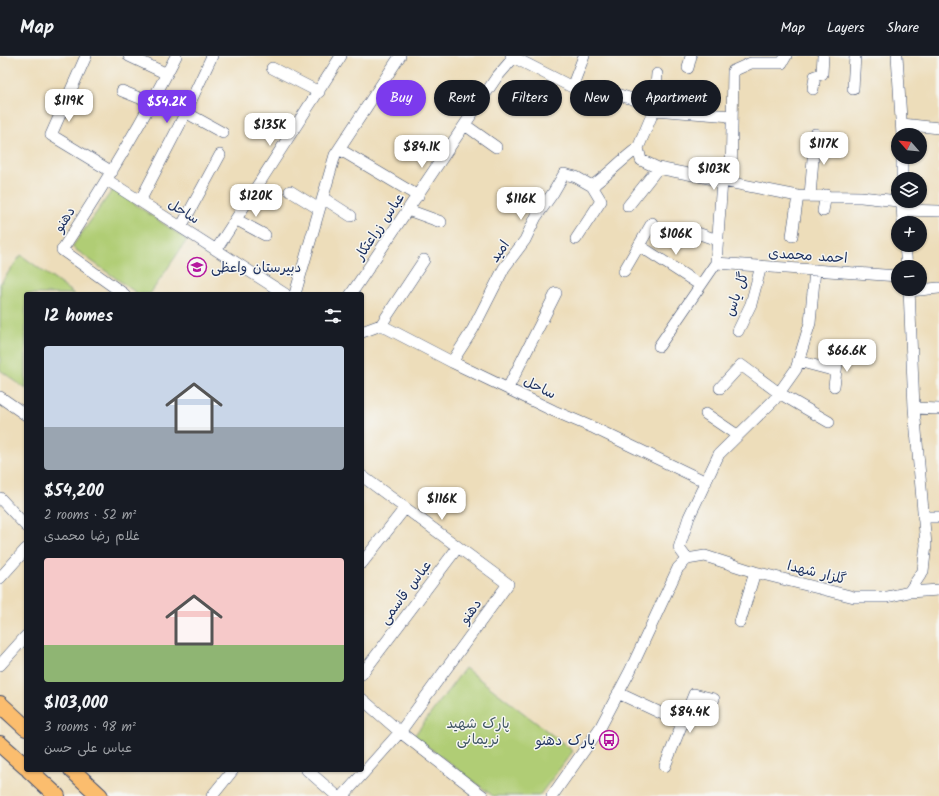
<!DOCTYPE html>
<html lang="en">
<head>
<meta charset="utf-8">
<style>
	:root { --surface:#171b24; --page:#242831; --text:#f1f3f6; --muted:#9ea1a6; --line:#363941; --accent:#7c3aed }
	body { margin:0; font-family:Kalam,"Playpen Sans Arabic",sans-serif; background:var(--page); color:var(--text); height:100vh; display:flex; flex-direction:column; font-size:15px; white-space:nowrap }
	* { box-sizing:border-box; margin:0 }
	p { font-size:13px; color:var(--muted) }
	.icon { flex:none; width:22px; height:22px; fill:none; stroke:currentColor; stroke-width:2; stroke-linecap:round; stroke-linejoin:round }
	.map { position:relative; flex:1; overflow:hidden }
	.panel { position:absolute; left:24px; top:236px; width:340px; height:480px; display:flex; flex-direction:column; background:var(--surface); border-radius:4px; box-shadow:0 1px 3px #0004 }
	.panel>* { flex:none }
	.top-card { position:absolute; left:376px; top:24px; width:380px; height:36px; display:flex; gap:8px }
	.needle { width:26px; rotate:297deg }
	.fabs { position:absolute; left:891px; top:72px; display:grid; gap:8px }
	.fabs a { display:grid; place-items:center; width:36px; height:36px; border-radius:50%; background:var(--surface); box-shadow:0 1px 3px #0004; font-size:20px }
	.price { position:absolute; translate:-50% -34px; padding:0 9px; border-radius:8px; background:#fff; color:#222; font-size:13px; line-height:26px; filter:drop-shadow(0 1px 2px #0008) }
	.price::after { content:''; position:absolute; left:50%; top:24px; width:12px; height:9px; margin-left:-6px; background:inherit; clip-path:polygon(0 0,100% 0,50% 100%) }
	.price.selected { background:var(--accent); color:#fff }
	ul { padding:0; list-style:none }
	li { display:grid; align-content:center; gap:8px; height:212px; padding:0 20px }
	li span { display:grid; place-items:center; height:124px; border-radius:4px; color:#555 }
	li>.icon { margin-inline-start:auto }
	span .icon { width:72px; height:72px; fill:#fffc; stroke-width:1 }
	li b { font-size:17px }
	h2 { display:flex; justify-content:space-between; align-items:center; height:48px; padding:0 20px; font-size:17px }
	.tag { padding:0 14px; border-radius:18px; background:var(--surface); box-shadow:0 1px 3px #0004; font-size:14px; line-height:36px }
	.tag.selected { background:var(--accent); color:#fff }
	header { display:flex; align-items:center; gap:24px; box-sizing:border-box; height:56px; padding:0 20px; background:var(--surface); border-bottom:1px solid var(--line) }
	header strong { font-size:19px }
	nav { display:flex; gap:22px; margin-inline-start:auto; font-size:14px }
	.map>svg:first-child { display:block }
	.green { fill:#b0cd74; stroke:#667e69 }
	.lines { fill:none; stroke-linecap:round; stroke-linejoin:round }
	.minor-casing { stroke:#3a496c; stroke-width:12 }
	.highway-casing { stroke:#3a496c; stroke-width:18 }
	.minor { stroke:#fff; stroke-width:11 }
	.highway { stroke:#fbbd6e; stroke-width:16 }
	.labels { text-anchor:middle; stroke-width:3; stroke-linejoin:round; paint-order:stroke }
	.street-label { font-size:14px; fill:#1b2f5e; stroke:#f6f6f2 }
	.poi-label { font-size:14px; fill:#1b2f5e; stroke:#f6f6f2; text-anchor:start }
	.park-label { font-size:14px; fill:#405664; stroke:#f6f6f2 }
</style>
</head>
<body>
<header>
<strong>Map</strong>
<nav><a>Map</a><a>Layers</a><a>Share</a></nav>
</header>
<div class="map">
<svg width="939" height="740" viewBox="0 0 939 740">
	<rect width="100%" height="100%" fill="#f6f6f2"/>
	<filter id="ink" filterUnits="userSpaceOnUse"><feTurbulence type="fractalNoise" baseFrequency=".025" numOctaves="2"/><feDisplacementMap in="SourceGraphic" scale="8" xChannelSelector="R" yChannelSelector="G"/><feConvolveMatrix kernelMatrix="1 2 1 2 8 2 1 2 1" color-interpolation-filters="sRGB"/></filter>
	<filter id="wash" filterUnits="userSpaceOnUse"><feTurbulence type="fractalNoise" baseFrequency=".012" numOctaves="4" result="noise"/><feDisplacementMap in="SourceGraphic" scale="16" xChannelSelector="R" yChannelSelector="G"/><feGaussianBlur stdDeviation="0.9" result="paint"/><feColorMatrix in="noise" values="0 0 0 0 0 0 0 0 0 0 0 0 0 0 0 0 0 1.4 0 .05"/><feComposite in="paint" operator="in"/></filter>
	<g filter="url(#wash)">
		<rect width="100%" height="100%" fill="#edddba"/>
		<path class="green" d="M113,133L187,184L150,238H138L72,191Z
			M21,199L74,238H26V333L0,314V228Z
			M465,612L573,695L539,740H493L414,680Z"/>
	</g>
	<g filter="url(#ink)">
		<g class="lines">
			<g class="minor-casing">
				<path id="minor" d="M86,0L51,79L112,116
					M129,0L167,18
					M511,0L572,31L613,37L642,46L654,54L731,60
					M897,0L902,79
					M272,12L319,36
					M688,12L691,0
					M657,18L654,54L638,92L641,104L658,112L798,140L861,141L898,145
					M572,31L584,0
					M813,33L815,20L822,18L823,0
					M853,33L855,0
					M122,35L152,47
					M185,56L223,77
					M902,68L939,72
					M465,69L496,91
					M339,93L418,140
					M902,123V101
					M107,124L285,238
					M731,126L733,15L751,7H782L786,0
					M290,135L319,153
					M810,140L815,78
					M323,142L351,160
					M140,145L179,70L212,0
					M902,148L903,167
					M628,150L658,112
					M408,154L441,166
					M902,154L939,155
					M823,155L826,139
					M237,164L265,179
					M181,171L220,99
					M686,173L717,184
					M792,180L798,140
					M576,183L601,145L592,130
					M905,189L907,211
					M640,190L700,229
					M216,194L341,0
					M716,207L898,220
					M624,215L652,167
					M909,235L939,232
					M124,238L62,194C103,131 142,67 176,0
					M295,238L335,99L400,0
					M351,238L496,22L515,0
					M381,269L424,204
					M738,275L751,248L761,210
					M362,276L381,269L452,306L554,355L594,372L706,426
					M659,290L716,207L722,125
					M798,305L836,315
					M452,306L473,273L504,212L525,184L536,161L553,137L564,118L576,121L592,130C608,119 621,104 638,92
					M834,330L838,300
					M508,332L556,237
					M720,332L741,309L779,337L829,366
					M0,341L26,359
					M914,352L939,353
					M706,358L737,379
					M0,442L26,470
					M923,461H939
					M687,503L679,492L689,461L719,398L774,344L796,313L810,267L815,214
					M362,507L405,452
					M0,522L26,493
					M909,536L939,534
					M740,566L755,516
					M0,609L26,580
					M362,618L458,491
					M618,637L682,667
					M362,643L400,676L483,740
					M665,710L694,638L714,643
					M307,714L337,740
					M212,740L233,714
					M343,740L400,676L508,528L362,420
					M552,740L600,672L630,615L678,512L687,503L705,500L755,516L854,541H887L909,536L923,515L926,489L914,352L909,233"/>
			</g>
			<g class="highway-casing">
				<path id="highway" d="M0,648L26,672
					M0,688L26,711
					M29,714L57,740
					M72,714L100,740"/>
			</g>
			<use href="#minor" class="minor"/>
			<use href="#highway" class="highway"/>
		</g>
	</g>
	<defs>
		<g id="school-ring" transform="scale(1)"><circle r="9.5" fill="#f6f6f2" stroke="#b5179e" stroke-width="1.5"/><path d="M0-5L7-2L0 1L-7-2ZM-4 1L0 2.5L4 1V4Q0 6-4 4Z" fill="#b5179e"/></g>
		<g id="bus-ring" transform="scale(1)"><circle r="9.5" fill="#f6f6f2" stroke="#b5179e" stroke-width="1.5"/><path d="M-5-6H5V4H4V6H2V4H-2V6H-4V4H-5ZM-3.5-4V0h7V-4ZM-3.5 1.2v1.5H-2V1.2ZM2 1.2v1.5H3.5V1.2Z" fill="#b5179e"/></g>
	</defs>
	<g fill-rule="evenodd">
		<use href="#school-ring" x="197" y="211"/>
		<use href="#bus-ring" x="609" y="684"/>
	</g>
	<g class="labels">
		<g class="street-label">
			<text transform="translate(184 155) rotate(32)" y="5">ساحل</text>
			<text transform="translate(64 163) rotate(-57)" y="5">دهنو</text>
			<text transform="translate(379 170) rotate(-56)" y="5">عباس زراعتکار</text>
			<text transform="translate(499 195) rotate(-55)" y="5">امید</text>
			<text transform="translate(808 199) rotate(4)" y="5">احمد محمدی</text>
			<text transform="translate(736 238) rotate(-70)" y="5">گل یاس</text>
			<text transform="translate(540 331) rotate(26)" y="5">ساحل</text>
			<text transform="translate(817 516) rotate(14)" y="5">گلزار شهدا</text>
			<text transform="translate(405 536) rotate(-53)" y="5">عباس قاسمی</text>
			<text transform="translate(470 555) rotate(-54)" y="5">دهنو</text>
		</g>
		<g class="poi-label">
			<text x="211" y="216">دبیرستان واعظی</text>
			<text x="595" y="689" text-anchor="end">پارک دهنو</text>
		</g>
		<g class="park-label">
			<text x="478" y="672">پارک شهید<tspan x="478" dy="16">نریمانی</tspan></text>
		</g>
	</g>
</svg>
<div class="fabs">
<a><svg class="needle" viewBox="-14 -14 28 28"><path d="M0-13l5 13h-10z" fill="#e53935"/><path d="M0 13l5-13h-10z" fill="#9ea1a6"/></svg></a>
<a><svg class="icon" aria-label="layers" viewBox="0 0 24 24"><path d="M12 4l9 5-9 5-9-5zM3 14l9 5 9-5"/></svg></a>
<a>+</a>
<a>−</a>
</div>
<b class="price" style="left:69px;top:67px">$119K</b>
<b class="price selected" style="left:167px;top:68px">$54.2K</b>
<b class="price" style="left:270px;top:91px">$135K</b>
<b class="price" style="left:824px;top:110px">$117K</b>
<b class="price" style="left:422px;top:113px">$84.1K</b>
<b class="price" style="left:714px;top:135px">$103K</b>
<b class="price" style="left:256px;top:162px">$120K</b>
<b class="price" style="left:521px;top:165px">$116K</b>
<b class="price" style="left:676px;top:200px">$106K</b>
<b class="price" style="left:847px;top:317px">$66.6K</b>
<b class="price" style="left:442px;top:465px">$116K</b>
<b class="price" style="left:690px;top:678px">$84.4K</b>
<div class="top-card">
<a class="tag selected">Buy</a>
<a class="tag">Rent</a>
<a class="tag">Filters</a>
<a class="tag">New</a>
<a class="tag">Apartment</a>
</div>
<section class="panel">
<h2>12 homes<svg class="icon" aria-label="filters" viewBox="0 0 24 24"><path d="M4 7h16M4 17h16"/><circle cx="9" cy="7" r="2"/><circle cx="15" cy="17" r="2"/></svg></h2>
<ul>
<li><span style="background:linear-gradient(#c9d6e8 65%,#9aa5b1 0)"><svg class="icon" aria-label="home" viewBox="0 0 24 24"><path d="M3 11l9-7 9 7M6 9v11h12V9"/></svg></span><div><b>$54,200</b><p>2 rooms · 52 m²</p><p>غلام رضا محمدی</p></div></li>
<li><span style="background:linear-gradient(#f6c9c9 70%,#8fb573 0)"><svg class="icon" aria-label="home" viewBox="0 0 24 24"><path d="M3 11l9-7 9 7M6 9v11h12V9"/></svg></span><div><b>$103,000</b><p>3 rooms · 98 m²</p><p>عباس علی حسن</p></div></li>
</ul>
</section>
</div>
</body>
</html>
